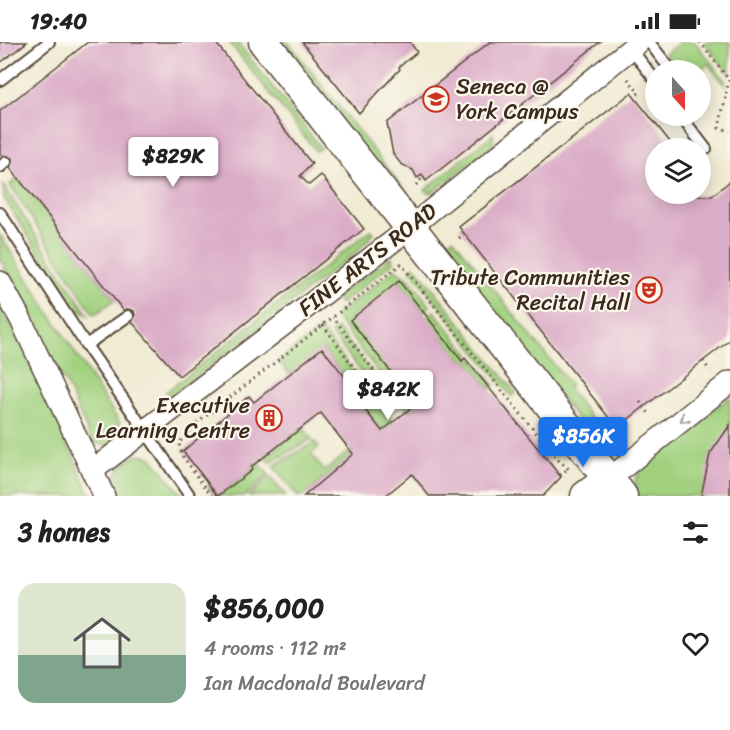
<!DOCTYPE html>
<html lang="en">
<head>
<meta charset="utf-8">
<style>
	:root { --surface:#fff; --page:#f2f2f2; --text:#222; --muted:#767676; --line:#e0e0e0; --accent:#1a73e8 }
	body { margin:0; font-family:Sriracha,sans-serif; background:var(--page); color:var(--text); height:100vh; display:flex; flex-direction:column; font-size:22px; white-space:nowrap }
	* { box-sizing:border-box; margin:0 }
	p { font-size:20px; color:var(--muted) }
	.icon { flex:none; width:33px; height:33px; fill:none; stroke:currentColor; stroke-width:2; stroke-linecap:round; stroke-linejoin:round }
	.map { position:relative; height:454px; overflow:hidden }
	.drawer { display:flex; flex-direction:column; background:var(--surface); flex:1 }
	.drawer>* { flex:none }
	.needle { width:39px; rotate:159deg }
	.tools { position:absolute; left:645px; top:18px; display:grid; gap:12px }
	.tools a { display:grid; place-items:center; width:66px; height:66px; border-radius:50%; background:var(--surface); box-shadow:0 3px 15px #0003; font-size:30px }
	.price { position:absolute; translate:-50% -51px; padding:0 14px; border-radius:6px; background:#fff; color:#222; font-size:20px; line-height:39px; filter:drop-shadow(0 2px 3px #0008) }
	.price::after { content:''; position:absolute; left:50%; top:36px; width:18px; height:14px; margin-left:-9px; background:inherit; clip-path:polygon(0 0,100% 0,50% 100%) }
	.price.selected { background:var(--accent); color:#fff }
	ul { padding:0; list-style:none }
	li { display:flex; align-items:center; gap:18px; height:150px; padding:0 18px }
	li+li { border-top:2px solid var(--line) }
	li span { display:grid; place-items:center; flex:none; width:168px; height:120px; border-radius:18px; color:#555 }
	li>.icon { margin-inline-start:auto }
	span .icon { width:72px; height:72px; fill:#fffc; stroke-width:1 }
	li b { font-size:26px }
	h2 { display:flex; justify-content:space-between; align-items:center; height:72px; padding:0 18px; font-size:26px }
	.status { display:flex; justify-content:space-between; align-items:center; height:42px; padding:0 30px; background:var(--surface); direction:ltr }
	.status svg { height:16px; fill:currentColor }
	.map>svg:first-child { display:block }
	.green { fill:#a1d17f; stroke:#6e7e4e; stroke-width:1.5 }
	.building { fill:#dbacc7 }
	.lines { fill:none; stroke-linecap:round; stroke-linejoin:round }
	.lane-casing { stroke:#564739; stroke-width:14 }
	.street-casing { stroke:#564739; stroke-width:24 }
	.secondary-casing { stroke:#564739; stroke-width:33 }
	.path { stroke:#564739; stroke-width:3; stroke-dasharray:1.5 4.5; stroke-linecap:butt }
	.lane { stroke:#fff; stroke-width:10 }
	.street { stroke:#fff; stroke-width:21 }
	.secondary { stroke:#fff; stroke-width:30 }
	.oneway { stroke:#a79f9a }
	.labels { text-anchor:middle; stroke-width:4.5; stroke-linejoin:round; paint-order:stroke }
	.poi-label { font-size:22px; fill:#3b2a1e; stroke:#fbf7ec; text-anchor:end }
	.street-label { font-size:22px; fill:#3b2a1e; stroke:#fbf7ec }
</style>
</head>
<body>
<div class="status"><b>19:40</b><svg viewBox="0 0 49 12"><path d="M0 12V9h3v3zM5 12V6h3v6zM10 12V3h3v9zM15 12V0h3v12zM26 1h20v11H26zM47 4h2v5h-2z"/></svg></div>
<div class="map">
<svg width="730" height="454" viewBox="0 0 730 454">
	<rect width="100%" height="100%" fill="#fbf7ec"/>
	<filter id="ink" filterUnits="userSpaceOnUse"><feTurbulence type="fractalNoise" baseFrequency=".0167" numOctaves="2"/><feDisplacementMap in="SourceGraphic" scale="12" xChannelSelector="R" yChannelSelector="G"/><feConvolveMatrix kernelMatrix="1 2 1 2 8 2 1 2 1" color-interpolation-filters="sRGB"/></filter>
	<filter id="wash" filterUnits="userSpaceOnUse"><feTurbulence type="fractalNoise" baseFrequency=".008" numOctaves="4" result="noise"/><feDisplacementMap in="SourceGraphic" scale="24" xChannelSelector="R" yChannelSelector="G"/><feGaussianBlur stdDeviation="1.35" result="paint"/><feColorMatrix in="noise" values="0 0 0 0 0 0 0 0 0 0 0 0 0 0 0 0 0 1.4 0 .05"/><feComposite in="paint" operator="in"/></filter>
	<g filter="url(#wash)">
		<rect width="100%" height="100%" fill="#f1ebd4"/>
		<path class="green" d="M229,0H237L321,106L316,109Z
			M278,0H288L407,151L389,140Z
			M680,0H695L725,38V43L708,22L700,28L676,27L665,12Z
			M704,0H730V33Z
			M493,92V103L434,149L429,151L425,148Z
			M18,136L115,258L94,273L10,143Z
			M3,143L88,273L75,267L4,156Z
			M371,188L374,191L359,208L170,355L166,350Z
			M0,193L121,383C124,399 110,406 96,401L90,395L69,348L0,217Z
			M453,196L571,344L568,346L600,388L592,395L440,205Z
			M391,215L394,220L341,262L335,256Z
			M415,224L516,351L511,354L410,227Z
			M396,227L405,236L407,234L430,264L423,270L399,239L416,362L408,368L335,274Z
			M0,263L50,363L91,454H0Z
			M434,269L494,343L490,347L465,316L462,319L426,275Z
			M320,287L393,380L382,389L351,349L353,346L323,307L289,332L279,319Z
			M338,287L390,354L384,359L331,291Z
			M730,355V454H637L635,438L644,423Z
			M303,386L312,397L270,421L265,414Z
			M315,400L319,405L311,412L324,429L350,409L353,412L304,454H297L273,424Z
			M143,412L152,416L183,454H117L112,443C116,426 126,416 143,412Z
			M258,420L268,432L245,454H216L208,445L210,444L218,454L252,428L251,425Z
			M269,434L286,454H249Z"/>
		<g id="blocks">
			<path class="building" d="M0,0H27L0,21Z
				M88,0H215L312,122L300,134L309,143L321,133L364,187L179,334L132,280L135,274L134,269L128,267L123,268L10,126L12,116L0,113V69Z
				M302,0H410L417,10L399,25L400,27L359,71Z
				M490,0H600L426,139L422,133L417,136L413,128L401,122L393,112L387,81Z
				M631,51L675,106H656V152L712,154L730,139V298L617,386L459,185Z
				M399,239L462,319L465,316L561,435L543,454H429L412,432L385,454H304L353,412L321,371L251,425L252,428L218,454L183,409L249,354L254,360L322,306L354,346L350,349L382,389L416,362L350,278Z
				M730,383V454H701L710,412Z"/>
		</g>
	</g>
	<g filter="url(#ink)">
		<use href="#blocks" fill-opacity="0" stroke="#564739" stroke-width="1.5"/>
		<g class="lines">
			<g class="lane-casing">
				<path id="lane" d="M649,0L671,28
					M631,7L656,39
					M0,38L49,0
					M687,74L686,81L706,107
					M0,125L6,120
					M0,171L86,303L190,454
					M86,303L128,274"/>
			</g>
			<g class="street-casing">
				<path id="street" d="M0,240L21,278L104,454
					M92,429L397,196L639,0
					M609,437L730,340"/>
			</g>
			<g class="secondary-casing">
				<path id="secondary" d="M264,0L622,454
					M586,454L609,437"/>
			</g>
			<path class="path" d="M700,0L729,38L719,86L730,89
				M628,37L639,51L634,54
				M416,143L423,135
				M459,196L464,192
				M323,283L386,369L398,360L333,275
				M703,319L710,329
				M640,360L651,374
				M560,433L568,427
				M212,454L181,412L179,401L196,382L401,222L556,416L571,429"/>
			<use href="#lane" class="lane"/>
			<use href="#street" class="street"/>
			<use href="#secondary" class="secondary"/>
		</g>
		<defs><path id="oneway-chevron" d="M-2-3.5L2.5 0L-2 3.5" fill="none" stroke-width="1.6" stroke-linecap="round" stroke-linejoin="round" transform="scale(1.5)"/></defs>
		<use class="oneway" href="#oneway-chevron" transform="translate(684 377) rotate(141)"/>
	</g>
	<defs>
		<g id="university-ring" transform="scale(1.35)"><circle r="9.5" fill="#fbf7ec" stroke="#c8321e" stroke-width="1.5"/><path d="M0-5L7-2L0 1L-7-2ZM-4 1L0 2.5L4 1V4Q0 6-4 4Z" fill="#c8321e"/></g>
		<g id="theatre-ring" transform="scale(1.35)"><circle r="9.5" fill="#fbf7ec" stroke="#c8321e" stroke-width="1.5"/><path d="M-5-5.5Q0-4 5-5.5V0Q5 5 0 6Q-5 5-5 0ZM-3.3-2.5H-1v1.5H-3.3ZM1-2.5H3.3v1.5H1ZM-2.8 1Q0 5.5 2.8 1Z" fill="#c8321e"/></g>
		<g id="building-ring" transform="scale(1.35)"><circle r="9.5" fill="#fbf7ec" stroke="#c8321e" stroke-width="1.5"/><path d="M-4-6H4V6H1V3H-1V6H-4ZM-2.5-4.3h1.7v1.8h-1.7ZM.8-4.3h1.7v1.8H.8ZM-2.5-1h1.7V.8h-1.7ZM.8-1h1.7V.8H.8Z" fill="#c8321e"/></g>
	</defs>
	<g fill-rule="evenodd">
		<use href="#university-ring" x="436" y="57"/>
		<use href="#theatre-ring" x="649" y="248"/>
		<use href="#building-ring" x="269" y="376"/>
	</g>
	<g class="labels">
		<g class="poi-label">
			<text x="456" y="52" text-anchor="start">Seneca @<tspan x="456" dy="25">York Campus</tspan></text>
			<text x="630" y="243">Tribute Communities<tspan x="630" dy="25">Recital Hall</tspan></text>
			<text x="250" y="371">Executive<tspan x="250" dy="25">Learning Centre</tspan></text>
		</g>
		<g class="street-label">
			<text transform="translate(367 217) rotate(-38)" y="8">FINE ARTS ROAD</text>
		</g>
	</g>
</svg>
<div class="tools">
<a><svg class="needle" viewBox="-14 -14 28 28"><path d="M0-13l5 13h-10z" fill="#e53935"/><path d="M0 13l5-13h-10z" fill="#767676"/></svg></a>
<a><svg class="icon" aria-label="layers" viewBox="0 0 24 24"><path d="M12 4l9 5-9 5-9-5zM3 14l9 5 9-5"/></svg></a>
</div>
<b class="price" style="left:173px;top:146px">$829K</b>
<b class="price" style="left:388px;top:379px">$842K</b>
<b class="price selected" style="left:583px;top:426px">$856K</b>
</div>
<section class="drawer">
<h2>3 homes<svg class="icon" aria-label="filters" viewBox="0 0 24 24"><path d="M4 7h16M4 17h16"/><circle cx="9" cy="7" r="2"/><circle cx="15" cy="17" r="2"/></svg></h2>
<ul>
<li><span style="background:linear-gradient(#dfe7d0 60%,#7fa58c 0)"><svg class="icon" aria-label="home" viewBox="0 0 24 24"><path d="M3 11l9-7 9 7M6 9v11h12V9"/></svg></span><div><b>$856,000</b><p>4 rooms · 112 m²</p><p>Ian Macdonald Boulevard</p></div><svg class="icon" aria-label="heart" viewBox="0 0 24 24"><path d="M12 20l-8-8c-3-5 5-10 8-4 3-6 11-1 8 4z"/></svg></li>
</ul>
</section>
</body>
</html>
